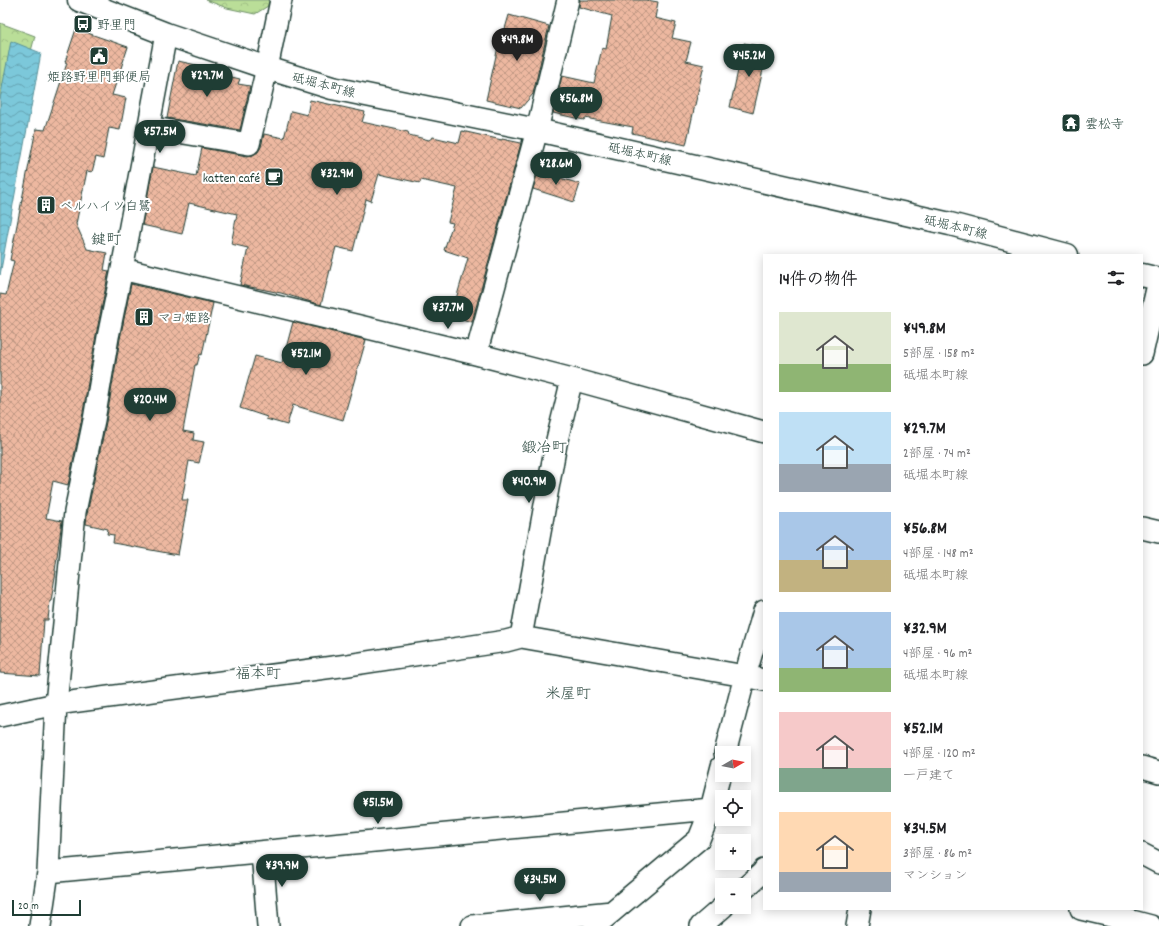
<!DOCTYPE html>
<html lang="ja">
<head>
<meta charset="utf-8">
<style>
	:root { --surface:#fff; --page:#f6f6f6; --text:#202124; --muted:#757577; --accent:#1f3d34 }
	body { margin:0; font-family:Dekko,"Klee One",sans-serif; background:var(--page); color:var(--text); height:100vh; display:flex; flex-direction:column; font-size:15px; white-space:nowrap }
	* { box-sizing:border-box; margin:0 }
	p { font-size:13px; color:var(--muted) }
	.icon { flex:none; width:22px; height:22px; fill:none; stroke:currentColor; stroke-width:2; stroke-linecap:round; stroke-linejoin:round }
	.map { position:relative; flex:1; overflow:hidden }
	.side { position:absolute; left:763px; top:254px; width:380px; height:656px; display:flex; flex-direction:column; background:var(--surface); border-radius:0px; box-shadow:0 2px 10px #0003 }
	.side>* { flex:none }
	.needle { width:26px; rotate:81deg }
	.controls { position:absolute; left:715px; top:746px; display:grid; gap:8px }
	.controls a { display:grid; place-items:center; width:36px; height:36px; border-radius:0px; background:var(--surface); box-shadow:0 2px 10px #0003; font-size:20px }
	.scale { position:absolute; left:12px; bottom:10px; width:69px; box-sizing:border-box; padding-left:4px; border:2px solid #1f3d34; border-top:0; font-size:11px; line-height:14px; white-space:nowrap; color:#1f3d34; -webkit-text-stroke:3px #fff; paint-order:stroke }
	.price { position:absolute; translate:-50% -34px; padding:0 9px; border-radius:14px; background:var(--accent); color:#fff; font-size:13px; line-height:26px; filter:drop-shadow(0 1px 2px #0008) }
	.price::after { content:''; position:absolute; left:50%; top:24px; width:12px; height:9px; margin-left:-6px; background:inherit; clip-path:polygon(0 0,100% 0,50% 100%) }
	.price.on { background:#222; color:#fff }
	ul { padding:0; list-style:none }
	li { display:flex; align-items:center; gap:12px; height:100px; padding:0 16px }
	li span { display:grid; place-items:center; flex:none; width:112px; height:80px; border-radius:0px; color:#555 }
	li>.icon { margin-inline-start:auto }
	span .icon { width:48px; height:48px; fill:#fffc; stroke-width:1 }
	li b { font-size:17px }
	h2 { display:flex; justify-content:space-between; align-items:center; height:48px; padding:0 16px; font-size:17px }
	.map>svg:first-child { display:block }
	.park { fill:url(#park-crowns); stroke:#6c8e66 }
	.water { fill:url(#water-waves); stroke:#579098 }
	.building { fill:url(#building-cross-hatch); stroke:#1f3d34 }
	.lines { fill:none; stroke-linecap:round; stroke-linejoin:round }
	.minor-casing { stroke:#1f3d34; stroke-width:24 }
	.secondary-casing { stroke:#1f3d34; stroke-width:25 }
	.minor { stroke:#fff; stroke-width:21 }
	.secondary { stroke:#fff; stroke-width:22 }
	.labels { text-anchor:middle; stroke-width:4; stroke-linejoin:round; paint-order:stroke }
	.poi-label { font-size:13px; fill:#1f3d34; stroke:#fff; text-anchor:start }
	.street-label { font-size:13px; fill:#1f3d34; stroke:#fff }
	.quarter-label { font-size:15px; fill:#1f3d34; stroke:#fff }
</style>
</head>
<body>
<div class="map">
<svg width="1159" height="926" viewBox="0 0 1159 926">
	<defs>
		<pattern id="park-crowns" width="20" height="18" patternUnits="userSpaceOnUse"><rect width="20" height="18" fill="#bade98"/><path d="M2 6a3 3 0 1 1 6 0M12 15a3 3 0 1 1 6 0" fill="none" stroke="#9fbf84"/></pattern>
		<pattern id="water-waves" width="16" height="10" patternUnits="userSpaceOnUse"><rect width="16" height="10" fill="#7cc8da"/><path d="M0 5q4-4 8 0t8 0" fill="none" stroke="#65a4b2"/></pattern>
		<pattern id="building-cross-hatch" width="8" height="8" patternUnits="userSpaceOnUse"><rect width="8" height="8" fill="#edb8a0"/><path d="M0 0l8 8M0 8l8-8" fill="none" stroke="#bf9783"/></pattern>
	</defs>
	<rect width="100%" height="100%" fill="#fff"/>
	<filter id="ink" filterUnits="userSpaceOnUse"><feTurbulence type="fractalNoise" baseFrequency=".025" numOctaves="2"/><feDisplacementMap in="SourceGraphic" scale="8" xChannelSelector="R" yChannelSelector="G"/><feConvolveMatrix kernelMatrix="1 2 1 2 8 2 1 2 1" color-interpolation-filters="sRGB"/></filter>
	<g filter="url(#ink)">
		<path class="park" d="M206,0H269L268,6L255,14L227,8Z
			M0,23L35,36L12,123L0,174Z"/>
		<path class="water" d="M11,41L41,53L0,275V99Z"/>
		<path class="building" d="M580,0H647L658,2L655,18L676,23L672,38L691,42L686,61L704,65L686,145L632,133L633,127L585,118L584,120L553,113L562,76L594,83L602,48L606,49L612,16L579,7Z
			M509,15L549,26L533,94L521,108L486,100L500,38L502,39Z
			M76,29L128,47L112,95L126,98L120,130L109,128L103,159L96,157L92,172L87,171L76,224L87,249L107,253L104,270L109,271L96,335L82,418L68,485L53,481L46,518L62,521L55,571H56L51,601H50L48,620H44L40,676L0,673V294L6,295L14,261L10,260L36,129L45,130L67,63L65,62Z
			M744,43L768,48L753,113L730,107Z
			M178,61L201,66V67L220,73L219,74L240,79L238,84L250,86L240,130L167,118Z
			M310,100L365,112L362,122L408,132L409,135L429,140L433,137L459,143L462,131L502,140V139L521,143L472,322L451,316L468,258L444,250L453,223L448,222L457,188L421,180L420,183L379,174L371,201L366,199L353,251L336,247L321,305L281,293L240,285L248,248L231,244L237,214L189,203L182,234L142,225L153,167L196,176L202,148L247,156L253,155L258,152L261,147L264,134L284,138L291,111L307,115Z
			M538,171L580,184L574,202L533,189Z
			M131,284L213,303L202,355L200,354L197,365H195L183,431L194,433L193,440L204,442L199,463L189,461L182,500H188L178,555L113,543L114,535L107,534L108,529L86,524L87,514L106,422L120,339Z
			M293,322L366,340L343,420L293,405L287,425L266,419L267,417L240,408L255,356L282,363Z"/>
		<g class="lines">
			<g class="minor-casing">
				<path id="minor" d="M148,127L249,144L267,68L281,0
					M122,269L476,354L572,379L764,432
					M476,354L537,130L568,0
					M1142,354L1159,280
					M1142,528L1159,532
					M521,637L556,444L572,379
					M0,716L56,704L348,665L506,641L521,637L745,676L764,680
					M725,753L745,676L764,611
					M1142,767L1159,772
					M262,852L268,926
					M1142,854L1159,863
					M48,872L711,809
					M744,889L763,872L764,870
					M1081,909L1132,921L1151,926
					M40,926L48,872L56,704L75,512L94,420L108,337L122,269L166,34
					M472,926L612,912
					M595,926L699,839L711,809L722,766
					M701,926L723,907
					M857,926L860,909"/>
			</g>
			<g class="secondary-casing">
				<path id="secondary" d="M79,0L166,34L267,68L332,88L537,130L950,224L1067,255
					M1142,275L1159,279"/>
			</g>
			<use href="#minor" class="minor"/>
			<use href="#secondary" class="secondary"/>
		</g>
	</g>
	<defs>
		<g id="bus-square" transform="scale(1)"><rect x="-9" y="-9" width="18" height="18" rx="4" fill="#1f3d34" stroke="#fff"/><path d="M-5-6H5V4H4V6H2V4H-2V6H-4V4H-5ZM-3.5-4V0h7V-4ZM-3.5 1.2v1.5H-2V1.2ZM2 1.2v1.5H3.5V1.2Z" fill="#fff"/></g>
		<g id="civic-square" transform="scale(1)"><rect x="-9" y="-9" width="18" height="18" rx="4" fill="#1f3d34" stroke="#fff"/><path d="M-.6-6.5H3V-4.5H.6V-3L4-1V1h2V6H-6V1h2V-1L-.6-3ZM-1.2 2.5V6h2.4V2.5Z" fill="#fff"/></g>
		<g id="temple-square" transform="scale(1)"><rect x="-9" y="-9" width="18" height="18" rx="4" fill="#1f3d34" stroke="#fff"/><path d="M0-6L5-2H3V0L6.5 2.5H4V6H1.5V3h-3V6H-4V2.5H-6.5L-3 0V-2H-5Z" fill="#fff"/></g>
		<g id="cafe-square" transform="scale(1)"><rect x="-9" y="-9" width="18" height="18" rx="4" fill="#1f3d34" stroke="#fff"/><path d="M-5.5-4.5H6V0H3Q3 3.5 0 3.5H-2.5Q-5.5 3.5-5.5 0ZM3-3.2v2h1.7v-2ZM-6 4.5H4V6H-6Z" fill="#fff"/></g>
		<g id="building-square" transform="scale(1)"><rect x="-9" y="-9" width="18" height="18" rx="4" fill="#1f3d34" stroke="#fff"/><path d="M-4-6H4V6H1V3H-1V6H-4ZM-2.5-4.3h1.7v1.8h-1.7ZM.8-4.3h1.7v1.8H.8ZM-2.5-1h1.7V.8h-1.7ZM.8-1h1.7V.8H.8Z" fill="#fff"/></g>
	</defs>
	<g fill-rule="evenodd">
		<use href="#bus-square" x="83" y="24"/>
		<use href="#civic-square" x="99" y="56"/>
		<use href="#temple-square" x="1071" y="123"/>
		<use href="#cafe-square" x="274" y="177"/>
		<use href="#building-square" x="46" y="205"/>
		<use href="#building-square" x="144" y="317"/>
	</g>
	<g class="labels">
		<g class="poi-label">
			<text x="97" y="29">野里門</text>
			<text x="99" y="81" text-anchor="middle">姫路野里門郵便局</text>
			<text x="1085" y="128">雲松寺</text>
			<text x="260" y="182" text-anchor="end">katten café</text>
			<text x="60" y="210">ベルハイツ白鷺</text>
			<text x="158" y="322">マヨ姫路</text>
		</g>
		<g class="street-label">
			<text transform="translate(324 84) rotate(15)" y="5">砥堀本町線</text>
			<text transform="translate(640 153) rotate(13)" y="5">砥堀本町線</text>
			<text transform="translate(956 226) rotate(14)" y="5">砥堀本町線</text>
		</g>
		<g class="quarter-label">
			<text x="106" y="244">鍵町</text>
			<text x="544" y="452">鍛冶町</text>
			<text x="258" y="678">福本町</text>
			<text x="568" y="698">米屋町</text>
		</g>
	</g>
</svg>
<div class="controls">
<a><svg class="needle" viewBox="-14 -14 28 28"><path d="M0-13l5 13h-10z" fill="#e53935"/><path d="M0 13l5-13h-10z" fill="#757577"/></svg></a>
<a><svg class="icon" aria-label="locate" viewBox="0 0 24 24"><circle cx="12" cy="12" r="6"/><path d="M12 2v4M12 18v4M2 12h4M18 12h4"/></svg></a>
<a>+</a>
<a>−</a>
</div>
<div class="scale">20 m</div>
<b class="price on" style="left:517px;top:62px">¥49.8M</b>
<b class="price" style="left:749px;top:78px">¥45.2M</b>
<b class="price" style="left:207px;top:98px">¥29.7M</b>
<b class="price" style="left:576px;top:121px">¥56.8M</b>
<b class="price" style="left:160px;top:154px">¥57.5M</b>
<b class="price" style="left:556px;top:186px">¥28.6M</b>
<b class="price" style="left:337px;top:196px">¥32.9M</b>
<b class="price" style="left:448px;top:330px">¥37.7M</b>
<b class="price" style="left:306px;top:376px">¥52.1M</b>
<b class="price" style="left:150px;top:422px">¥20.4M</b>
<b class="price" style="left:529px;top:504px">¥40.9M</b>
<b class="price" style="left:378px;top:825px">¥51.5M</b>
<b class="price" style="left:282px;top:888px">¥39.9M</b>
<b class="price" style="left:540px;top:902px">¥34.5M</b>
<section class="side">
<h2>14件の物件<svg class="icon" aria-label="filters" viewBox="0 0 24 24"><path d="M4 7h16M4 17h16"/><circle cx="9" cy="7" r="2"/><circle cx="15" cy="17" r="2"/></svg></h2>
<ul>
<li><span style="background:linear-gradient(#dfe7d0 65%,#8fb573 0)"><svg class="icon" aria-label="home" viewBox="0 0 24 24"><path d="M3 11l9-7 9 7M6 9v11h12V9"/></svg></span><div><b>¥49.8M</b><p>5部屋 · 158 m²</p><p>砥堀本町線</p></div></li>
<li><span style="background:linear-gradient(#bfe0f5 65%,#9aa5b1 0)"><svg class="icon" aria-label="home" viewBox="0 0 24 24"><path d="M3 11l9-7 9 7M6 9v11h12V9"/></svg></span><div><b>¥29.7M</b><p>2部屋 · 74 m²</p><p>砥堀本町線</p></div></li>
<li><span style="background:linear-gradient(#a9c7e8 60%,#c2b280 0)"><svg class="icon" aria-label="home" viewBox="0 0 24 24"><path d="M3 11l9-7 9 7M6 9v11h12V9"/></svg></span><div><b>¥56.8M</b><p>4部屋 · 148 m²</p><p>砥堀本町線</p></div></li>
<li><span style="background:linear-gradient(#a9c7e8 70%,#8fb573 0)"><svg class="icon" aria-label="home" viewBox="0 0 24 24"><path d="M3 11l9-7 9 7M6 9v11h12V9"/></svg></span><div><b>¥32.9M</b><p>4部屋 · 96 m²</p><p>砥堀本町線</p></div></li>
<li><span style="background:linear-gradient(#f6c9c9 70%,#7fa58c 0)"><svg class="icon" aria-label="home" viewBox="0 0 24 24"><path d="M3 11l9-7 9 7M6 9v11h12V9"/></svg></span><div><b>¥52.1M</b><p>4部屋 · 120 m²</p><p>一戸建て</p></div></li>
<li><span style="background:linear-gradient(#ffd9b3 75%,#9aa5b1 0)"><svg class="icon" aria-label="home" viewBox="0 0 24 24"><path d="M3 11l9-7 9 7M6 9v11h12V9"/></svg></span><div><b>¥34.5M</b><p>3部屋 · 86 m²</p><p>マンション</p></div></li>
</ul>
</section>
</div>
</body>
</html>
